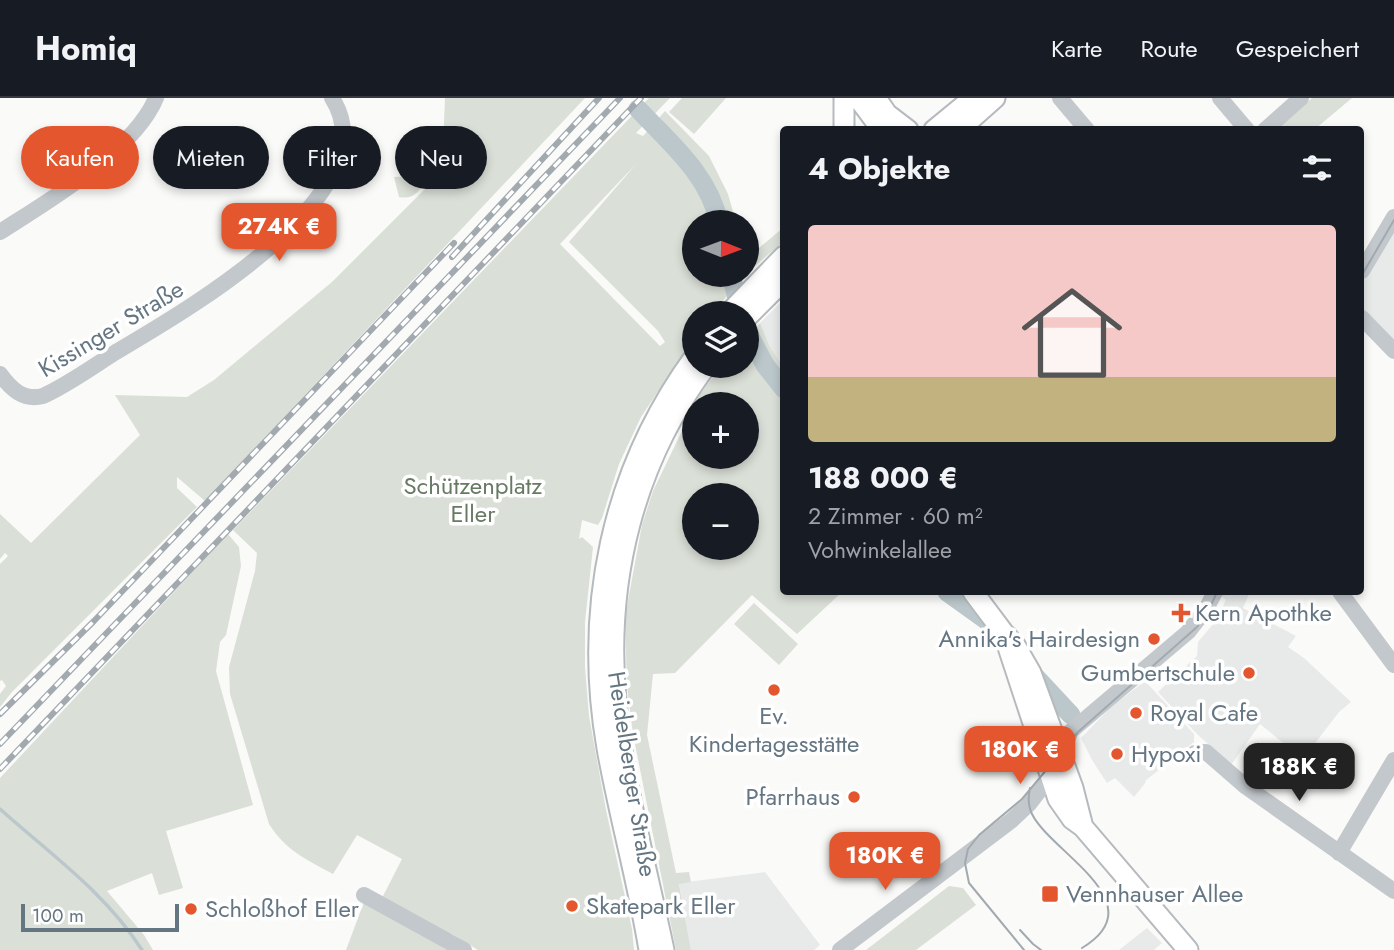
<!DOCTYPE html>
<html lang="de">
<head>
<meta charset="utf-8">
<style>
	:root { --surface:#171b24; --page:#20242c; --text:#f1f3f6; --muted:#9ea1a6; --line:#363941; --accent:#e4572e }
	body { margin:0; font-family:Jost,sans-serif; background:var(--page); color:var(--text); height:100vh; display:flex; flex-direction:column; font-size:26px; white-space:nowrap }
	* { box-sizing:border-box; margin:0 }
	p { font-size:23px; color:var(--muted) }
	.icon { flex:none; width:38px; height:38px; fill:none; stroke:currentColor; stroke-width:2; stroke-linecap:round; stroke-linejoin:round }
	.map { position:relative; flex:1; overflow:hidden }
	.details { position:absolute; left:780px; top:28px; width:584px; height:469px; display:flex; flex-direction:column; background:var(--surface); border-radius:7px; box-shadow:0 4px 10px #0003 }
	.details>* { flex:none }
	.banner { position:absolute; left:21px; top:28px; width:654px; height:63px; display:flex; gap:14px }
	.needle { width:46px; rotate:91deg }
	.fabs { position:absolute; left:682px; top:112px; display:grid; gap:14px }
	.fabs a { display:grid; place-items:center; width:77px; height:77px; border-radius:50%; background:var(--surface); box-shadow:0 4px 10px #0003; font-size:35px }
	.scale { position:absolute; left:21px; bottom:18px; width:158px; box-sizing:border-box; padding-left:7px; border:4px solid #657683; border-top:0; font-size:19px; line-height:24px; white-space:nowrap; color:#657683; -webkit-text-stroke:5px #fff; paint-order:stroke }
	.price { position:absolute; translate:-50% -60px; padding:0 16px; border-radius:14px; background:var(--accent); color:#fff; font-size:23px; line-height:46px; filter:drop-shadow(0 2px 4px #0008) }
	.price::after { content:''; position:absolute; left:50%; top:42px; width:21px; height:16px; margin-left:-10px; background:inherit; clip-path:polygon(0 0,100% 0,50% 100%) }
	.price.selected { background:#222; color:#fff }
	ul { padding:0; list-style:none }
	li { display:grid; align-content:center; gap:14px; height:371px; padding:0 28px }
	li span { display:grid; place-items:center; height:217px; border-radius:7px; color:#555 }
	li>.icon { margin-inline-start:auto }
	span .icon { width:126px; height:126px; fill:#fffc; stroke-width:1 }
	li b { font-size:30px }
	h2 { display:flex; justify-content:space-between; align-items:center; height:84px; padding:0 28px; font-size:30px }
	.chip { padding:0 24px; border-radius:32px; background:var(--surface); box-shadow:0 4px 10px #0003; font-size:24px; line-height:63px }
	.chip.selected { background:var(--accent); color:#fff }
	header { display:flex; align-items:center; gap:42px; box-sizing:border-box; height:98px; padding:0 35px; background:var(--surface); border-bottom:2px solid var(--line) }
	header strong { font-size:33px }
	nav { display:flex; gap:38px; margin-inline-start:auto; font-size:24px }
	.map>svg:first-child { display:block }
	.built { fill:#e8e9e9 }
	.green { fill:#dadfd7; fill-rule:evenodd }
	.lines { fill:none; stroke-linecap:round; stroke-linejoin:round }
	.stream { stroke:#bbc7cb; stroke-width:3.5 }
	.river { stroke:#bbc7cb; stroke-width:19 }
	.major-casing { stroke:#b5babe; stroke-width:23 }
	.minor { stroke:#c3c8cc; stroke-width:16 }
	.major { stroke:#fff; stroke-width:19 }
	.tram { stroke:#a2aab0; stroke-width:2 }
	.rail-casing { stroke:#a2aab0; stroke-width:6 }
	.rail { stroke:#fff; stroke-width:3.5; stroke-dasharray:10; stroke-linecap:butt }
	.poi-dot { fill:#e4572e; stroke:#fff; stroke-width:2.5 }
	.labels { text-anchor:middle; stroke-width:7; stroke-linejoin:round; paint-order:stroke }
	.street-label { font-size:24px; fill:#657683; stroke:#fff }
	.park-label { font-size:24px; fill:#687a64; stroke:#fff }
	.poi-label { font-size:24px; fill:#657683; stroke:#fff; text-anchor:start }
</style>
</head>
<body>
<header>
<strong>Homiq</strong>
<nav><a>Karte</a><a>Route</a><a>Gespeichert</a></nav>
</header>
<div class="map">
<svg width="1394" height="852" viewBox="0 0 1394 852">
	<rect width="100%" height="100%" fill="#fafaf8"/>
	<path class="built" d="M1394,127V246L1362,212V181Z
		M784,201V270L770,249L760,225Z
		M1223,494H1250L1243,510L1296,538L1288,549L1304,560L1351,604L1339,614L1303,661L1260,626L1231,667L1197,636L1158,594L1197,558L1198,544L1214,525L1226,502L1221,498Z
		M1145,583L1194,636V644L1145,683L1146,684L1134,699L1115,680L1107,685L1092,662L1081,640L1111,609Z
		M765,774L820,847L814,852H691L679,785Z
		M1147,830L1162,845L1154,852H1119Z"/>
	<path class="green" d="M445,0H585L205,403L177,379V390L197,409L12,594L0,609V596L6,588L2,582L0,583V466L8,458L5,455L0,461V416L31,445L140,337L115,297L187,299L214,282L332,184L442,74Z
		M649,0H670L636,35L643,38L665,13L709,58L728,96L736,124H695V177H746L712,215H695V238L641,319L619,366L602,420L598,427L582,422L579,441L582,439L593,449L585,524V569L589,618L606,712L632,831L634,852H478L452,836L442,838L381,802L402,761L357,737L333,776C306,761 286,753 269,726L230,596L229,569L255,473L257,455L233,432ZM637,65L569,144L658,233L665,244L660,248L560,146Z
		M682,0H726L694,36L669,14Z
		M1312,0H1352L1315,31L1275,32Z
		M421,78L424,80C421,93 414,102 399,99L394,79Z
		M784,129V143L747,175V160Z
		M760,225L770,249L784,270V494H842L797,536L752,497L675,575L653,576L647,637L676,775L689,774L691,784L679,786L691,852H676L633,636L627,589L625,519L642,427L653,393L695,306V359H747V306H695L701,294L722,268H747V240ZM747,397V450H695V397Z
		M228,436L239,449L241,468L226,537L220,544L216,573L253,707L166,733L183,790L159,797L152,775L107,793L144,837L153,852H0V680Z
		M754,505L798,546L779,567L734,526Z
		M949,788L963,790L976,807L916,852H866Z
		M364,804L458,852H346Z"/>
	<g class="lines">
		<path class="stream" d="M0,711C50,756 105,794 142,852"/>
		<path class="river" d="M638,11C671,46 708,76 719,124
			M731,177L741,215
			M747,233L765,267L784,291
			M947,494L986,522L995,533
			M1031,574L1071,617"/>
		<g class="major-casing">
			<path id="major" d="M858,0L882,32
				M876,0L887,16L908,32
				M844,32V0
				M934,32L973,0
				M959,32L995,0
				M729,215L784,158
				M747,219L784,182
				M973,494L1003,534L1015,547L1031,575L1073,690L1083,729
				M1003,534L1058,701L1072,721L1083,729L1188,852
				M649,852C638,784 619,718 607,650C583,511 611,373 695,258
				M664,852C647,771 623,684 616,602C605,482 634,365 706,268"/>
		</g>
		<path class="minor" d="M1060,0L1087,32
			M1220,0L1247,32
			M1265,32L1301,0
			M0,134C48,103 134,53 156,0
			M1362,173L1394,119
			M1362,220L1394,253
			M0,276C11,291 23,303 43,298C69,286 92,269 116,254C180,216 393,95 332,0
			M1340,494L1394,567
			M1195,655L1206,654L1245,688L1394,793
			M1339,755L1394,662
			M364,797L464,852
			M840,852L1012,722L1029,706L1049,680L1071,633L1188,534L1206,511L1215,494"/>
		<use href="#major" class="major"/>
		<path class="tram" d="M1362,177L1394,122
			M1030,690C1028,699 1028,708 1032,716C1051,755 1157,805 1082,850
			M1020,832L1033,846L1041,852
			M1024,852L969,785L965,765L968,751L979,737L1022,701L1078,634L1197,529L1207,516L1217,494"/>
		<g class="rail-casing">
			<path id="rail" d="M452,159L599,0
				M0,616L94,523L454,145
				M0,646L620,0
				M0,671L641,0"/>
		</g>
		<use href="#rail" class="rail"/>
	</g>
	<g class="poi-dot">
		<path d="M1177.5 504.5h7v7h7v7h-7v7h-7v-7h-7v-7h7z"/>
		<circle cx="1154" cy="541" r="7"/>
		<circle cx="1249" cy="575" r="7"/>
		<circle cx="774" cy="592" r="7"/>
		<circle cx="1136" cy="615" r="7"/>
		<circle cx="1117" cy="656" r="7"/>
		<circle cx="854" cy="699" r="7"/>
		<rect x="1041" y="787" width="18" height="18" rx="3.5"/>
		<circle cx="572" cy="808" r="7"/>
		<circle cx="191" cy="811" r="7"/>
	</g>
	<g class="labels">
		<g class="street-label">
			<text transform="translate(111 231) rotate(-31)" y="8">Kissinger Straße</text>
			<text transform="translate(632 676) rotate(81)" y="8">Heidelberger Straße</text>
		</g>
		<g class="park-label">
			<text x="473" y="396">Schützenplatz<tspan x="473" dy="28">Eller</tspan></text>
		</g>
		<g class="poi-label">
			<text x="1195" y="523">Kern Apothke</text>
			<text x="1140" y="549" text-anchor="end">Annika's Hairdesign</text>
			<text x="1235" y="583" text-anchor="end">Gumbertschule</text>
			<text x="1150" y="623">Royal Cafe</text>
			<text x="774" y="626" text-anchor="middle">Ev.<tspan x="774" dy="28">Kindertagesstätte</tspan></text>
			<text x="1131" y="664">Hypoxi</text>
			<text x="840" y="707" text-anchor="end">Pfarrhaus</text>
			<text x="1066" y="804">Vennhauser Allee</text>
			<text x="586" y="816">Skatepark Eller</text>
			<text x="205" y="819">Schloßhof Eller</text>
		</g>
	</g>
</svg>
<div class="fabs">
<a><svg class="needle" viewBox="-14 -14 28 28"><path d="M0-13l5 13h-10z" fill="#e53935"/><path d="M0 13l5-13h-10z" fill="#9ea1a6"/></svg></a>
<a><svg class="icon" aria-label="layers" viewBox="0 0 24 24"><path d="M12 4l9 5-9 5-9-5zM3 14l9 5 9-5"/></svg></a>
<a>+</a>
<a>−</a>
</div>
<div class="scale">100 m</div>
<b class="price" style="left:279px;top:165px">274K €</b>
<b class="price" style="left:1020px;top:688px">180K €</b>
<b class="price selected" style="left:1299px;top:705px">188K €</b>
<b class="price" style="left:885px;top:794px">180K €</b>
<div class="banner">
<a class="chip selected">Kaufen</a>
<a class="chip">Mieten</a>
<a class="chip">Filter</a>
<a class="chip">Neu</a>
</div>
<section class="details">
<h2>4 Objekte<svg class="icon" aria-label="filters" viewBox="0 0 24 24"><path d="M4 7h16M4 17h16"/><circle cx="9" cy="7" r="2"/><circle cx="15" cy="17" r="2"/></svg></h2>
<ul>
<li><span style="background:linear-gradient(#f6c9c9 70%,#c2b280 0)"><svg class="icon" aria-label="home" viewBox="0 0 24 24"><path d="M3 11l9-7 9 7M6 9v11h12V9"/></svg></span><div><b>188 000 €</b><p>2 Zimmer · 60 m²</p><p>Vohwinkelallee</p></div></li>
</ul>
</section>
</div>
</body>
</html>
